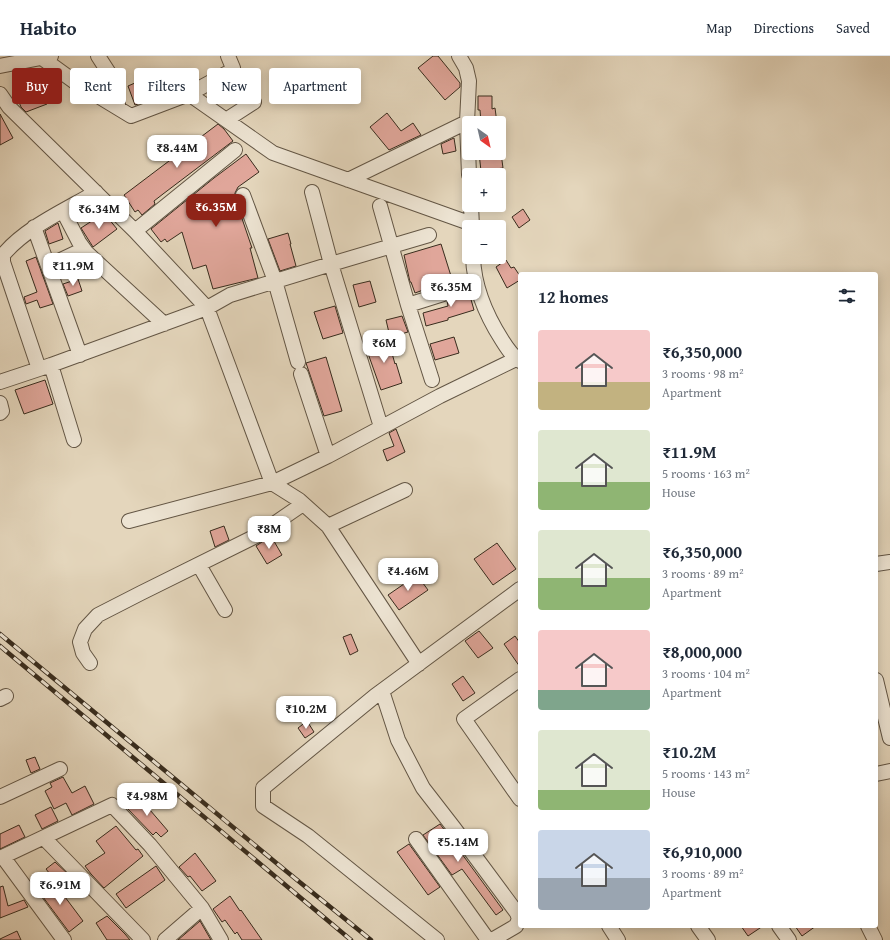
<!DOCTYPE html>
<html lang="en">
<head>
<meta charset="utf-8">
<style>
	:root { --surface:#fff; --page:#f6f6f7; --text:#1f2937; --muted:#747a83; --line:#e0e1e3; --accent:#8f2418 }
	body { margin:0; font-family:"Gentium Book Plus",serif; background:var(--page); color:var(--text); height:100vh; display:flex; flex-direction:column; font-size:15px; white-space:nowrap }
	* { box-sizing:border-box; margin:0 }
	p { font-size:13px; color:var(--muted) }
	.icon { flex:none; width:22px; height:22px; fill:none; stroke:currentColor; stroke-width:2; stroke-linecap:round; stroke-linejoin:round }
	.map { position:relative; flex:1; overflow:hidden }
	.drawer { position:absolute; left:518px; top:216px; width:360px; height:656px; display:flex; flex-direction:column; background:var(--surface); border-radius:4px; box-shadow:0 2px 10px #0003 }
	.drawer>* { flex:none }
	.top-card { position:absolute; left:12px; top:12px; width:380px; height:36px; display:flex; gap:8px }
	.needle { width:26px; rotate:146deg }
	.buttons { position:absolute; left:462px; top:60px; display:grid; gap:8px }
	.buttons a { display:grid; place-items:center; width:44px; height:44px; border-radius:4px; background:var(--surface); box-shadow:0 2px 10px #0003; font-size:20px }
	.price { position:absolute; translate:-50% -34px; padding:0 9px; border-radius:8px; background:#fff; color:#222; font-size:13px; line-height:26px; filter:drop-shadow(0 1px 2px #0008) }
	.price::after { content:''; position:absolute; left:50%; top:24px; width:12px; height:9px; margin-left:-6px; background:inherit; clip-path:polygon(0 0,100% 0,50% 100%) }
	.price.on { background:var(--accent); color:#fff }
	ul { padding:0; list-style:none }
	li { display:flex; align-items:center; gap:12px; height:100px; padding:0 20px }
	li span { display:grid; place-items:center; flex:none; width:112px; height:80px; border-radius:4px; color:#555 }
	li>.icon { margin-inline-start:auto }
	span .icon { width:48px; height:48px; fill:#fffc; stroke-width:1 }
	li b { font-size:17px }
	h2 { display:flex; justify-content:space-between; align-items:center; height:48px; padding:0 20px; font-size:17px }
	.tag { padding:0 14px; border-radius:4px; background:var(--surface); box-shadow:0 2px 10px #0003; font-size:14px; line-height:36px }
	.tag.on { background:var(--accent); color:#fff }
	header { display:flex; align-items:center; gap:24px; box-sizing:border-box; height:56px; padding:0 20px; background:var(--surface); border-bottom:1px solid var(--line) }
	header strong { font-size:19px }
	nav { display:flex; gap:22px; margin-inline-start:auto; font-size:14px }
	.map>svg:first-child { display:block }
	.building { fill:#e0a69a; stroke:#382c1d }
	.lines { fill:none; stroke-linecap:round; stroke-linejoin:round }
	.minor-casing { stroke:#635645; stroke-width:16 }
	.minor { stroke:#ede4d3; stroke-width:14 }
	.rail-casing { stroke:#382c1d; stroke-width:4.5 }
	.rail { stroke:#ede4d3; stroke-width:3; stroke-dasharray:9; stroke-linecap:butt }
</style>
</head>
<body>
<header>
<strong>Habito</strong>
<nav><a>Map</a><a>Directions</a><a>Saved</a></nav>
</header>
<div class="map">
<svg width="890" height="884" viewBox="0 0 890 884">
	<rect width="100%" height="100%" fill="#e4d6bc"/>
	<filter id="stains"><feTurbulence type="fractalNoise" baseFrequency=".005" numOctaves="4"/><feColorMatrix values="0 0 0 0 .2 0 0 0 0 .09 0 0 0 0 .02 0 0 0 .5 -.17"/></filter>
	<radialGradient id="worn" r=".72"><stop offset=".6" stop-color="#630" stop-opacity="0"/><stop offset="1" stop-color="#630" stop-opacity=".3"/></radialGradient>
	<path class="building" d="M433,0H438L460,27V31L445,44L418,12Z
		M164,17L169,29L150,38L152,43L135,49L128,30L144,23L145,25Z
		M40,32L47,48L26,56L21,51L17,41Z
		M478,40H492V53L495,52L497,67H481L480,54H478Z
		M387,57L401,75L413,67L421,79L389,94L370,71Z
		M0,58L13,82L0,89Z
		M218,68L224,73L233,85L163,138L154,145L155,148L142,159L138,154L135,156L124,139Z
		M454,82L456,95L443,98L441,88Z
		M479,97H501L503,112L481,115Z
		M246,98L259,116L238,131L235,137V142L252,192H250L258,222L213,233L206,209L193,213L182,176L167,186L165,183L161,186L151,173L214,122Z
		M523,153L530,164L519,172L512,161Z
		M104,157L117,173L93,191L81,172Z
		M58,167L63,183L49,188L45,175Z
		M288,177L291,188H290L296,210L280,215L268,183Z
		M441,188L451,220L436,224L437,229L415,237L411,226H410L404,199Z
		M36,201L53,248L40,252L37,244L26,248L24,241L37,236L26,205Z
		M506,204L511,212L514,211L520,220V224L507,232L496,211Z
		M78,223L82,235L68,240L63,228Z
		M370,225L376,246L359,251L353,229Z
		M468,233L474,254L448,262V264L426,270L423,257L448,250L447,245L449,243L451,238Z
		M335,250L343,277L323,283L314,256Z
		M402,260L408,276L390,281L386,264Z
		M454,281L459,297L435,304L430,288Z
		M388,283L395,308L396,307L402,327L381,334L365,289Z
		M326,301L342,355L324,360L306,307Z
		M45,324L53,348L24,358L15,334Z
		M396,373L405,396L387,405L383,394L394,390L389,377Z
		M224,470L229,484L215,491L210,475Z
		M271,480L282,499L267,508L256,490Z
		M497,487L516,513L493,529L474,503Z
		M417,519L428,534L399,554L388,539Z
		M479,575L493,592L478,602L465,585Z
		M351,578L358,595L350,599L343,581Z
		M515,580L520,587V611L504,588Z
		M463,620L475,637L463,645L452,628Z
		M307,665L314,676L305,682L298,672Z
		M35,701L40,713L31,717L26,704Z
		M63,721L72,737L85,730L94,748L72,759L66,747L54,753L45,735L52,731L50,727Z
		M138,740L168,775L161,781L156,776L153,779L126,751Z
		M51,751L58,765L42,773L35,759Z
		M440,768L503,854L496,859L462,813L452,819L423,779Z
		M19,769L25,781L0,793V778Z
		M116,770L136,794L138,793L143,800L104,832L91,818L85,810L105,797L96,785Z
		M409,788L440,831L428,839L397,796Z
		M195,797L216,825L202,835L190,820L188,821L179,811Z
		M55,806L68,818L57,827L46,813Z
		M156,810L165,824L126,852L116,838Z
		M49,823L64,843L65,841L83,865L69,876L37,833Z
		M3,830L8,850L24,844L28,851L0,862V831Z
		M230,840L240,855L241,854L262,884H242L237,876L235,878L225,864L222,866L213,853Z
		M107,860L125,878L130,884H107L96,867Z
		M200,865L211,884H178Z
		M741,870H763L748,880Z
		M795,870H816L802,880Z
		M17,875L21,884H0V883Z"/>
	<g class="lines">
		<g class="minor-casing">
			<path id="minor" d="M98,0L118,31V52
				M459,0L466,12L469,25L467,66L469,119
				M42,2L75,26L131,60L189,38L273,97L472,168
				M0,10L51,0
				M0,38L9,51L135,175L207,252L272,427L299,444L328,470L419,608
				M189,38L231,15L233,12L228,0
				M226,64L254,46
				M348,124L467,66
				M312,136L331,208L381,371
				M243,139L275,225L298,306
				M471,149L472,171
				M380,150L408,249L432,324
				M63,155L79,186L87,197L164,268
				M34,171L80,299
				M135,175L235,94
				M473,201C474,232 486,259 502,284C507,292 512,300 520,305
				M48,210L84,193
				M408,249L443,238
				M51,309L74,384
				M39,313L3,206V199C26,171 66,154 96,136
				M301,318L328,400
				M0,326L51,309L207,252L230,239L331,208L429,179
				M0,347L2,355L0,357
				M129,465L272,427L328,400L440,340L516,303
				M328,470L405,434
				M876,508L890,506
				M199,509L225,554
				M90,607L83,597L80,586L85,573L98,559L141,537L258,479L303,448
				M520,623L464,663L520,743
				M876,624L890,682
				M382,635L398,684L423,732L454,772L517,857L519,863L516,870L492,884
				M0,643L6,640
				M876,718L890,715
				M0,741L60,713
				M44,782L143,884
				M416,783L488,884
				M3,801L64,884
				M0,802L112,749L150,789L202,852L221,884
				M609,870L618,884
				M698,870L708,884
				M779,870L789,884
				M868,870L875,884
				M165,884L202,852
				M437,884L308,780L263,750V732L375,640L520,533"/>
		</g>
		<use href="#minor" class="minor"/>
		<g class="rail-casing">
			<path id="rail" d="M0,578L286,815L371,884
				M0,590L351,884"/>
		</g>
		<use href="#rail" class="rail"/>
	</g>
	<rect width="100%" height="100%" filter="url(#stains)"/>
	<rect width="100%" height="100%" fill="url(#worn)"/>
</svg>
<div class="buttons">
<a><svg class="needle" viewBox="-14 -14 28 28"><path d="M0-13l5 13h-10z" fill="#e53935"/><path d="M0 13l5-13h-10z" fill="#747a83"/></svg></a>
<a>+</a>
<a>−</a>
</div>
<b class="price" style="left:177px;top:113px">₹8.44M</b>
<b class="price on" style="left:216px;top:172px">₹6.35M</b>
<b class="price" style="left:99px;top:174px">₹6.34M</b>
<b class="price" style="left:73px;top:231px">₹11.9M</b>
<b class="price" style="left:451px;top:252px">₹6.35M</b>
<b class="price" style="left:384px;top:308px">₹6M</b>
<b class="price" style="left:269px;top:494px">₹8M</b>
<b class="price" style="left:408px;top:536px">₹4.46M</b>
<b class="price" style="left:306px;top:674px">₹10.2M</b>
<b class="price" style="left:147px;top:761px">₹4.98M</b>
<b class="price" style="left:458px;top:807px">₹5.14M</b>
<b class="price" style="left:60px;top:850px">₹6.91M</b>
<div class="top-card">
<a class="tag on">Buy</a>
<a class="tag">Rent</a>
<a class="tag">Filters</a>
<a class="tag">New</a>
<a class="tag">Apartment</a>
</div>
<section class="drawer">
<h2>12 homes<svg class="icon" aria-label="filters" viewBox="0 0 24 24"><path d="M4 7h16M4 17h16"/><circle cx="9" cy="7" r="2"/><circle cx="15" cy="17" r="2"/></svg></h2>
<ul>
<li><span style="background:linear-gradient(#f6c9c9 65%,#c2b280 0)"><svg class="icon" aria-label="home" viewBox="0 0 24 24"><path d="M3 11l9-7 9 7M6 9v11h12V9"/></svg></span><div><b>₹6,350,000</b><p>3 rooms · 98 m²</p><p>Apartment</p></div></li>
<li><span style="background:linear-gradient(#dfe7d0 65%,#8fb573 0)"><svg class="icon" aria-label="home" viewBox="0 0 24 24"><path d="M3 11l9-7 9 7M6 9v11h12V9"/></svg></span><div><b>₹11.9M</b><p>5 rooms · 163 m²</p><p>House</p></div></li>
<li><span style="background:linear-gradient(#dfe7d0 60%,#8fb573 0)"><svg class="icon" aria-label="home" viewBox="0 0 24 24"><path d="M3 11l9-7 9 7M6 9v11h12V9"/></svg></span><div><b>₹6,350,000</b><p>3 rooms · 89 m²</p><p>Apartment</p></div></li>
<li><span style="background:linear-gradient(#f6c9c9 75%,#7fa58c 0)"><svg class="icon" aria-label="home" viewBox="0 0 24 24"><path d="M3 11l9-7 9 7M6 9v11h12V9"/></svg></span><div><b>₹8,000,000</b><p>3 rooms · 104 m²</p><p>Apartment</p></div></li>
<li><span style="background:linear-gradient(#dfe7d0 75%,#8fb573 0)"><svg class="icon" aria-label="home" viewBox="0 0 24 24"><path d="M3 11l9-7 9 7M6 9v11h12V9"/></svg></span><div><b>₹10.2M</b><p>5 rooms · 143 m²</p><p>House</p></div></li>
<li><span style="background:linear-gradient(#c9d6e8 60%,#9aa5b1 0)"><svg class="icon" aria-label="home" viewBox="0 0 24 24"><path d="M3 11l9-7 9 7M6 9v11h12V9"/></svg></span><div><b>₹6,910,000</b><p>3 rooms · 89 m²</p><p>Apartment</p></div></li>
</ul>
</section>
</div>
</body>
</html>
